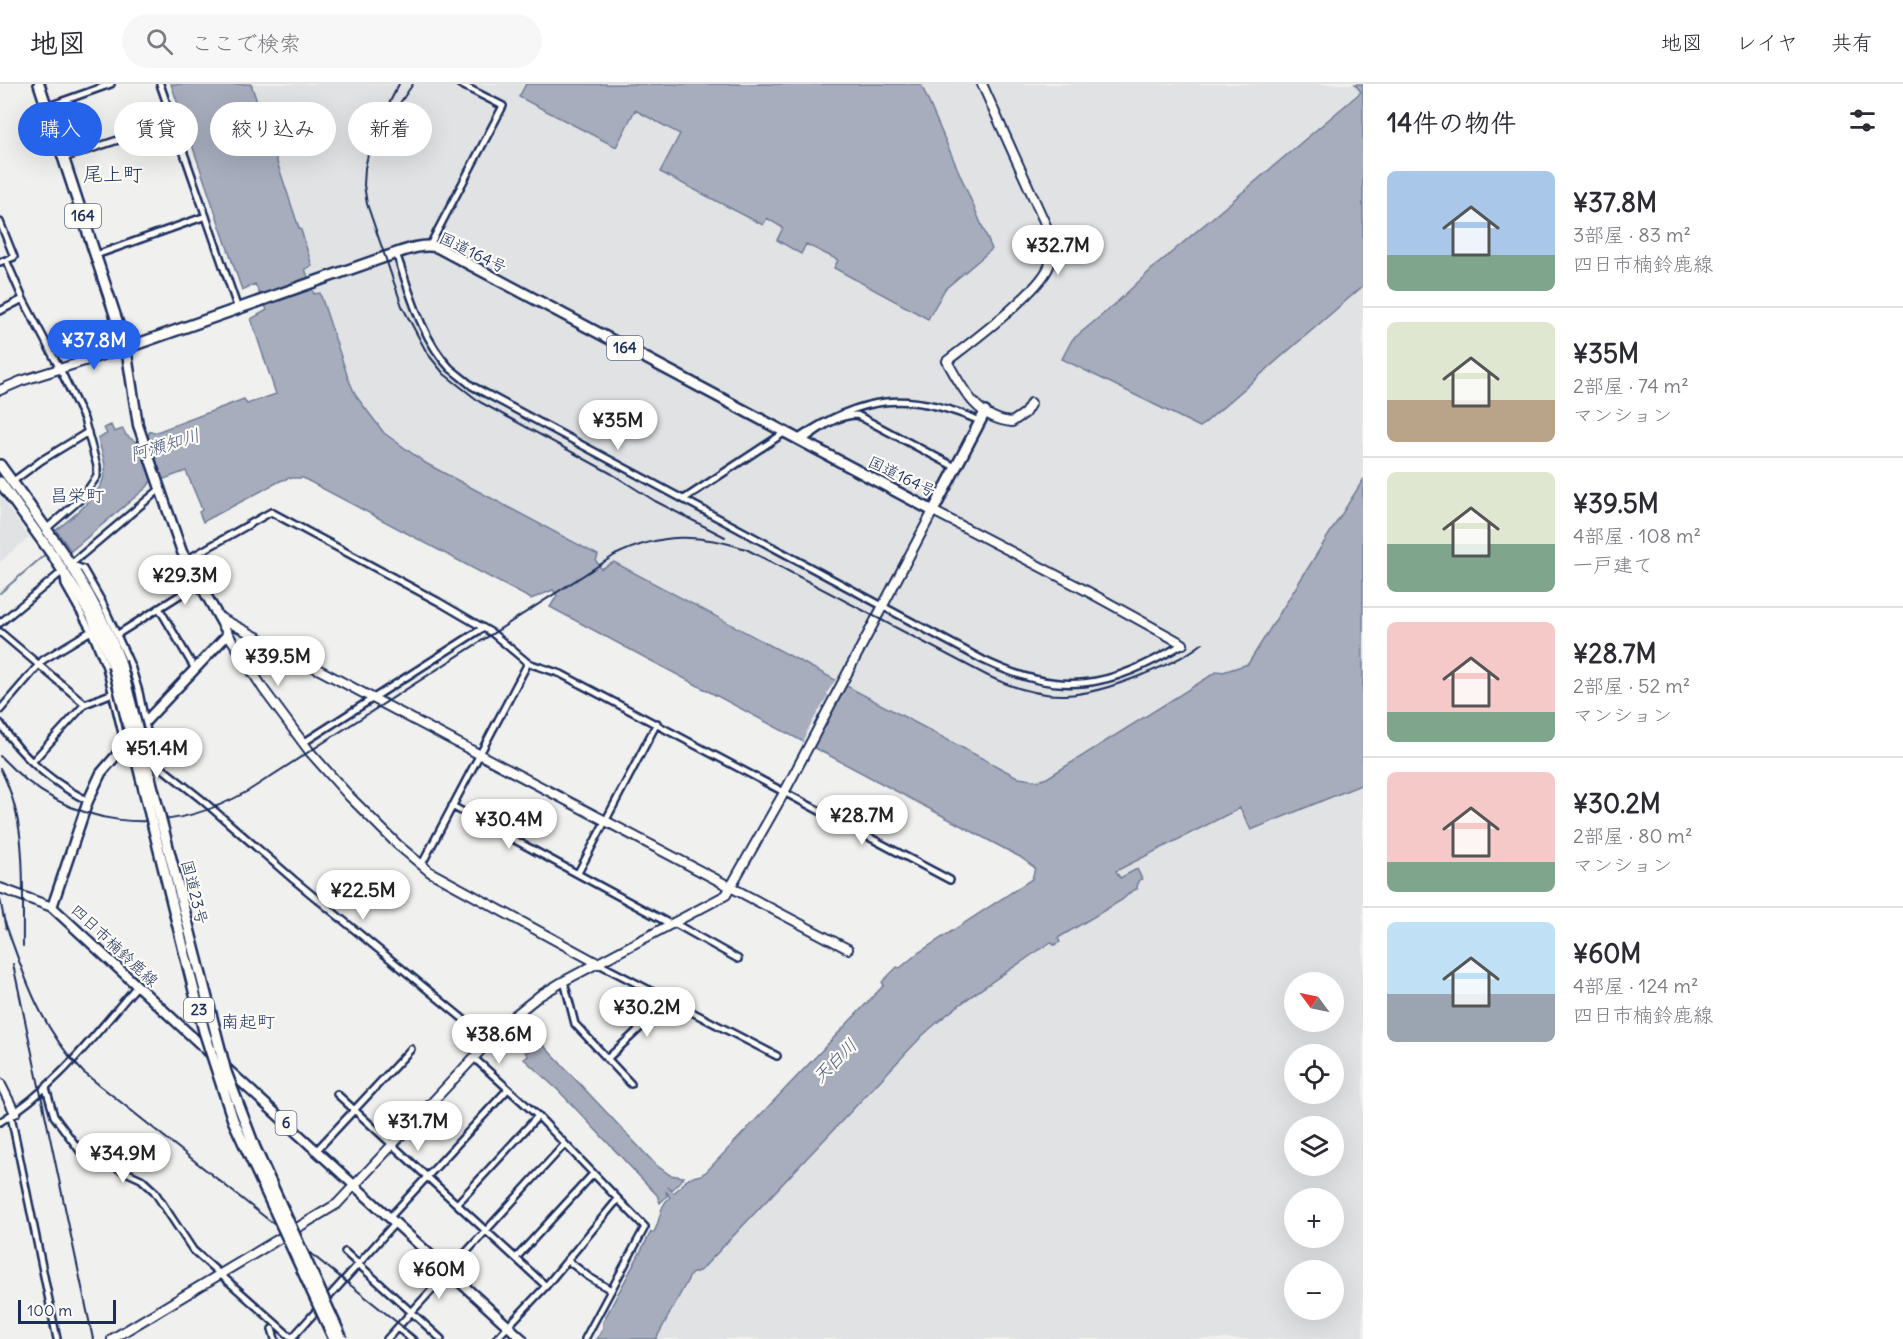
<!DOCTYPE html>
<html lang="ja">
<head>
<meta charset="utf-8">
<style>
	:root { --surface:#fff; --page:#f7f7f7; --text:#2b2b33; --muted:#7c7c81; --line:#e1e1e2; --accent:#2563eb }
	body { margin:0; font-family:Delius,"Klee One",sans-serif; background:var(--page); color:var(--text); height:100vh; display:flex; flex-direction:column; font-size:22px; white-space:nowrap }
	* { box-sizing:border-box; margin:0 }
	p { font-size:20px; color:var(--muted) }
	.icon { flex:none; width:33px; height:33px; fill:none; stroke:currentColor; stroke-width:2; stroke-linecap:round; stroke-linejoin:round }
	.map { position:relative; flex:1; overflow:hidden }
	.side { display:flex; flex-direction:column; background:var(--surface); width:540px }
	.side>* { flex:none }
	.guide { position:absolute; left:18px; top:18px; width:570px; height:54px; display:flex; gap:12px }
	.needle { width:39px; rotate:303deg }
	.controls { position:absolute; left:1284px; top:888px; display:grid; gap:12px }
	.controls a { display:grid; place-items:center; width:60px; height:60px; border-radius:50%; background:var(--surface); box-shadow:0 6px 24px #0002; font-size:30px }
	.scale { position:absolute; left:18px; bottom:15px; width:98px; box-sizing:border-box; padding-left:6px; border:3px solid #1b2f5e; border-top:0; font-size:16px; line-height:21px; white-space:nowrap; color:#1b2f5e; -webkit-text-stroke:4px #fdfcf7; paint-order:stroke }
	.price { position:absolute; translate:-50% -51px; padding:0 14px; border-radius:21px; background:#fff; color:#222; font-size:20px; line-height:39px; filter:drop-shadow(0 2px 3px #0008) }
	.price::after { content:''; position:absolute; left:50%; top:36px; width:18px; height:14px; margin-left:-9px; background:inherit; clip-path:polygon(0 0,100% 0,50% 100%) }
	.price.selected { background:var(--accent); color:#fff }
	ul { padding:0; list-style:none }
	li { display:flex; align-items:center; gap:18px; height:150px; padding:0 24px }
	li+li { border-top:2px solid var(--line) }
	li span { display:grid; place-items:center; flex:none; width:168px; height:120px; border-radius:9px; color:#555 }
	li>.icon { margin-inline-start:auto }
	span .icon { width:72px; height:72px; fill:#fffc; stroke-width:1 }
	li b { font-size:26px }
	h2 { display:flex; justify-content:space-between; align-items:center; height:72px; padding:0 24px; font-size:26px }
	.tag { padding:0 21px; border-radius:27px; background:var(--surface); box-shadow:0 6px 24px #0002; font-size:21px; line-height:54px }
	.tag.selected { background:var(--accent); color:#fff }
	header { display:flex; align-items:center; gap:36px; box-sizing:border-box; height:84px; padding:0 30px; background:var(--surface); border-bottom:2px solid var(--line) }
	header strong { font-size:28px }
	nav { display:flex; gap:33px; margin-inline-start:auto; font-size:21px }
	.search { width:420px; height:54px; background:var(--page); display:flex; align-items:center; gap:15px; box-sizing:border-box; padding:0 21px; border-radius:33px; color:var(--muted); font-size:22px }
	main { display:flex; flex:1; min-height:0 }
	.map>svg:first-child { display:block }
	.built { fill:#e0e2e3; fill-rule:evenodd }
	.water { fill:#a7adbd; stroke:#6f7b97; stroke-width:1.5 }
	.pier { fill:#f0f0ee }
	.lines { fill:none; stroke-linecap:round; stroke-linejoin:round }
	.stream { stroke:#6f7b97; stroke-width:2 }
	.street-casing { stroke:#1b2f5e; stroke-width:10 }
	.secondary-casing { stroke:#1b2f5e; stroke-width:12 }
	.primary-casing { stroke:#1b2f5e; stroke-width:13 }
	.highway-casing { stroke:#1b2f5e; stroke-width:14 }
	.street { stroke:#fdfcf7; stroke-width:5 }
	.secondary { stroke:#fdfcf7; stroke-width:8 }
	.primary { stroke:#fdfcf7; stroke-width:8 }
	.highway { stroke:#fdfcf7; stroke-width:9 }
	.rail { stroke:#1b2f5e; stroke-width:2 }
	.highway-bridge-casing { stroke:#1b2f5e; stroke-width:14; stroke-linecap:butt }
	.highway-bridge { stroke:#fdfcf7; stroke-width:9 }
	.labels { text-anchor:middle; stroke-width:4.5; stroke-linejoin:round; paint-order:stroke }
	.shield { fill:#fdfcf7; stroke:#5f6c8c; stroke-width:1.5 }
	.shield-label { font-size:15px; font-weight:bold; fill:#1b2f5e }
	.street-label { font-size:16px; fill:#1b2f5e; stroke:#fdfcf7 }
	.water-label { font-size:18px; font-style:italic; fill:#4c5b7f; stroke:#fdfcf7 }
	.neighbourhood-label { font-size:18px; fill:#1b2f5e; stroke:#fdfcf7 }
	.quarter-label { font-size:20px; fill:#1b2f5e; stroke:#fdfcf7 }
</style>
</head>
<body>
<header>
<strong>地図</strong>
<div class="search"><svg class="icon" aria-label="search" viewBox="0 0 24 24"><circle cx="10" cy="10" r="6"/><path d="M15 15l6 6"/></svg>ここで検索</div>
<nav><a>地図</a><a>レイヤ</a><a>共有</a></nav>
</header>
<main>
<div class="map">
<svg width="1363" height="1255" viewBox="0 0 1363 1255">
	<rect width="100%" height="100%" fill="#f0f0ee"/>
	<filter id="ink" filterUnits="userSpaceOnUse"><feTurbulence type="fractalNoise" baseFrequency=".0167" numOctaves="2"/><feDisplacementMap in="SourceGraphic" scale="12" xChannelSelector="R" yChannelSelector="G"/><feConvolveMatrix kernelMatrix="1 2 1 2 8 2 1 2 1" color-interpolation-filters="sRGB"/></filter>
	<g filter="url(#ink)">
		<path class="built" d="M251,0H526L519,12L635,26L681,50L661,88L763,141L767,134L783,144L777,156L800,169L806,159L838,176L834,184L930,234L945,205L992,164L921,0H1355L1361,7L1152,185L1114,221L1073,256L1063,275L1200,343L1363,202V396L1248,580L1223,588L1218,587L1047,694L1039,697L1019,694L615,478L601,485L596,477L598,472L427,380L384,349L356,312L348,294L320,209L314,211L305,184L312,181Z
			M0,412L29,453L0,478Z
			M1363,700V1255H656L691,1190L701,1186L923,951L947,929L973,910L1052,858L1054,861L1059,858L1057,854L1122,816L1132,806L1120,794L1116,787L1240,724L1251,746ZM1294,898H1334V938H1294ZM1294,970H1334V1010H1294ZM1294,1042H1334V1082H1294ZM1294,1114H1334V1154H1294ZM1294,1186H1334V1226H1294Z"/>
		<path class="water" d="M171,0H251L299,144L301,146L312,182L305,185L314,210L320,209L348,294L356,312L384,349L427,380L598,471L596,477L601,485L614,478L1019,694L1039,697L1047,694L1218,587L1223,588L1248,580L1363,396V700L1251,746L1240,724L1116,787L1120,794L1137,785L1142,795L1138,797L1137,805L1132,807L1122,816L1058,854L1060,858L1054,861L1051,858C1007,888 962,915 923,951L701,1186L691,1190L656,1255H597L603,1244V1238L651,1148H654C662,1133 658,1124 670,1113L666,1107L667,1112L660,1119L657,1111L559,1007L524,975L528,972L525,968L531,966V963L533,965L543,961L656,1081L670,1091L684,1093L673,1105L669,1104L674,1109L689,1094L701,1091L707,1087L884,901L882,898L897,883L900,884L918,869L1032,795L1035,784L1020,773L550,523L557,512L553,506L531,515L303,394H289L280,397L203,438L199,428L202,426L201,423L186,387L153,399L151,397L147,403L71,467L56,446C74,432 107,408 105,382C104,373 100,363 98,354L107,350L104,344L111,341L114,348L123,345L126,351L136,358L138,356L148,352L150,347L154,349L244,315L247,320L276,310L251,235L267,226L255,200L242,206Z
			M526,0H921L992,165L945,205L928,235L834,184L838,176L806,160L801,170L777,156L783,144L767,134L763,141L660,88L680,50L635,26L616,63L519,13Z
			M1355,0H1363V202L1200,343L1062,275L1072,256L1114,221L1152,185L1361,8Z"/>
		<path class="pier" d="M837,594L846,599L834,622L826,618L823,624L831,628L811,666L802,661L807,647L828,611L827,609Z"/>
		<g class="lines">
			<path class="stream" d="M0,509L48,468"/>
			<g class="street-casing">
				<path id="street" d="M160,0L238,225
					M46,23L111,0
					M63,74L173,38
					M0,138L14,173L6,176
					M430,161L503,22L460,0
					M396,169C410,208 421,254 450,284C457,290 465,296 472,302L983,576C1062,614 1109,604 1183,560
					M96,171L206,132
					M0,178L6,176L23,215L60,285L84,335L97,382V392L82,414L46,445
					M0,227L23,215
					M797,355C862,311 908,306 980,337
					M801,358C817,346 836,331 857,331L955,383
					M12,398L42,376L88,348
					M160,405L71,480L83,485L102,518L131,582L139,608L153,677L201,715L294,796L490,957
					M684,415L784,349
					M186,476L271,428L439,518L492,549L528,579L561,590L950,796
					M64,492L65,501L91,547L106,583L125,662
					M159,524L195,585
					M0,539L63,487
					M0,548L85,620L113,609
					M118,550L199,499
					M0,626L43,576L91,547
					M0,639C21,673 53,699 88,717
					M303,659L483,544
					M32,678L85,620
					M452,722L672,841
					M422,780L528,579
					M578,789L657,639
					M674,839L738,875
					M599,880L777,972
					M564,897L575,940L631,1000
					M474,974L538,1032L645,1143L585,1255
					M607,975L670,916
					M46,1004L54,1032L80,1067L141,1095L154,1107L193,1166L293,1255
					M337,1010L546,1202
					M11,1032L57,1255
					M0,1038C55,1005 95,950 137,902
					M316,1067L411,965
					M457,1120L538,1032
					M390,1133L508,1005
					M345,1168L441,1255
					M516,1174L593,1090
					M567,1176L589,1193L611,1206
					M398,1244L411,1255
					M272,1245L275,1255
					M292,1254L396,1138
					M387,1255L565,1060
					M496,1255L546,1202L618,1115"/>
			</g>
			<g class="secondary-casing">
				<path id="secondary" d="M982,0L1048,146C1051,158 1053,171 1049,182C1040,207 970,259 947,277C962,304 977,335 1012,338L1025,329L1031,319
					M0,306L21,297L126,264
					M219,533L848,865
					M228,550L264,606L310,668L350,713L398,761L430,788L599,880
					M0,804L52,823
					M0,999L15,1029
					M112,1255L337,1120L509,936L539,912L564,897L726,811L785,707L933,427L1085,506L1183,560"/>
			</g>
			<g class="primary-casing">
				<path id="primary" d="M126,264L138,341L182,468L228,550L145,638L101,689L88,717L52,823L212,971
					M224,982L522,1255"/>
			</g>
			<g class="highway-casing">
				<path id="highway" d="M39,0L126,264L385,173C401,168 420,159 437,163L933,427L985,328
					M0,381C46,445 92,502 120,577
					M0,398L54,473L91,531L113,581"/>
			</g>
			<use href="#street" class="street"/>
			<use href="#secondary" class="secondary"/>
			<use href="#primary" class="primary"/>
			<use href="#highway" class="highway"/>
			<path class="rail" d="M399,0L372,53L365,84L364,101L367,120L402,222L427,269L444,290L480,318L612,390L655,417L725,453
				M389,35L413,0
				M0,672C69,746 162,756 248,707L615,471C661,449 698,449 746,465L988,592C1047,620 1083,615 1142,591C1164,582 1184,574 1203,559
				M0,684C29,739 22,802 23,862
				M0,815L6,845
				M5,838C25,895 41,944 83,988L418,1255
				M13,880L93,1255"/>
			<g class="highway-bridge-casing">
				<path id="highway-bridge" d="M120,577L226,988L255,1064L342,1255
					M113,581L204,947L233,1036L334,1255"/>
			</g>
			<use href="#highway-bridge" class="highway-bridge"/>
		</g>
	</g>
	<g class="labels">
		<g class="shield">
			<rect x="65" y="120" width="36" height="24" rx="4.5"/>
			<rect x="607" y="252" width="36" height="24" rx="4.5"/>
			<rect x="184" y="914" width="30" height="24" rx="4.5"/>
			<rect x="275.5" y="1027" width="21" height="24" rx="4.5"/>
		</g>
		<g class="shield-label">
			<text x="83" y="137">164</text>
			<text x="625" y="269">164</text>
			<text x="199" y="931">23</text>
			<text x="286" y="1044">6</text>
		</g>
		<g class="street-label">
			<text transform="translate(473 168) rotate(26)" y="6">国道164号</text>
			<text transform="translate(902 392) rotate(26)" y="6">国道164号</text>
			<text transform="translate(195 808) rotate(76)" y="6">国道23号</text>
			<text transform="translate(115 861) rotate(43)" y="6">四日市楠鈴鹿線</text>
		</g>
		<g class="water-label">
			<text transform="translate(165 361) rotate(-17)" y="6">阿瀬知川</text>
			<text transform="translate(835 977) rotate(-45)" y="6">天白川</text>
		</g>
		<g class="neighbourhood-label">
			<text x="77" y="418">昌栄町</text>
			<text x="248" y="944">南起町</text>
		</g>
		<g class="quarter-label">
			<text x="113" y="97">尾上町</text>
		</g>
	</g>
</svg>
<div class="controls">
<a><svg class="needle" viewBox="-14 -14 28 28"><path d="M0-13l5 13h-10z" fill="#e53935"/><path d="M0 13l5-13h-10z" fill="#7c7c81"/></svg></a>
<a><svg class="icon" aria-label="locate" viewBox="0 0 24 24"><circle cx="12" cy="12" r="6"/><path d="M12 2v4M12 18v4M2 12h4M18 12h4"/></svg></a>
<a><svg class="icon" aria-label="layers" viewBox="0 0 24 24"><path d="M12 4l9 5-9 5-9-5zM3 14l9 5 9-5"/></svg></a>
<a>+</a>
<a>−</a>
</div>
<div class="scale">100 m</div>
<b class="price" style="left:1058px;top:192px">¥32.7M</b>
<b class="price selected" style="left:94px;top:287px">¥37.8M</b>
<b class="price" style="left:618px;top:367px">¥35M</b>
<b class="price" style="left:185px;top:522px">¥29.3M</b>
<b class="price" style="left:278px;top:603px">¥39.5M</b>
<b class="price" style="left:157px;top:695px">¥51.4M</b>
<b class="price" style="left:862px;top:762px">¥28.7M</b>
<b class="price" style="left:509px;top:766px">¥30.4M</b>
<b class="price" style="left:363px;top:837px">¥22.5M</b>
<b class="price" style="left:647px;top:954px">¥30.2M</b>
<b class="price" style="left:499px;top:981px">¥38.6M</b>
<b class="price" style="left:418px;top:1068px">¥31.7M</b>
<b class="price" style="left:123px;top:1100px">¥34.9M</b>
<b class="price" style="left:439px;top:1216px">¥60M</b>
<div class="guide">
<a class="tag selected">購入</a>
<a class="tag">賃貸</a>
<a class="tag">絞り込み</a>
<a class="tag">新着</a>
</div>
</div>
<section class="side">
<h2>14件の物件<svg class="icon" aria-label="filters" viewBox="0 0 24 24"><path d="M4 7h16M4 17h16"/><circle cx="9" cy="7" r="2"/><circle cx="15" cy="17" r="2"/></svg></h2>
<ul>
<li><span style="background:linear-gradient(#a9c7e8 70%,#7fa58c 0)"><svg class="icon" aria-label="home" viewBox="0 0 24 24"><path d="M3 11l9-7 9 7M6 9v11h12V9"/></svg></span><div><b>¥37.8M</b><p>3部屋 · 83 m²</p><p>四日市楠鈴鹿線</p></div></li>
<li><span style="background:linear-gradient(#dfe7d0 65%,#b9a48a 0)"><svg class="icon" aria-label="home" viewBox="0 0 24 24"><path d="M3 11l9-7 9 7M6 9v11h12V9"/></svg></span><div><b>¥35M</b><p>2部屋 · 74 m²</p><p>マンション</p></div></li>
<li><span style="background:linear-gradient(#dfe7d0 60%,#7fa58c 0)"><svg class="icon" aria-label="home" viewBox="0 0 24 24"><path d="M3 11l9-7 9 7M6 9v11h12V9"/></svg></span><div><b>¥39.5M</b><p>4部屋 · 108 m²</p><p>一戸建て</p></div></li>
<li><span style="background:linear-gradient(#f6c9c9 75%,#7fa58c 0)"><svg class="icon" aria-label="home" viewBox="0 0 24 24"><path d="M3 11l9-7 9 7M6 9v11h12V9"/></svg></span><div><b>¥28.7M</b><p>2部屋 · 52 m²</p><p>マンション</p></div></li>
<li><span style="background:linear-gradient(#f6c9c9 75%,#7fa58c 0)"><svg class="icon" aria-label="home" viewBox="0 0 24 24"><path d="M3 11l9-7 9 7M6 9v11h12V9"/></svg></span><div><b>¥30.2M</b><p>2部屋 · 80 m²</p><p>マンション</p></div></li>
<li><span style="background:linear-gradient(#bfe0f5 60%,#9aa5b1 0)"><svg class="icon" aria-label="home" viewBox="0 0 24 24"><path d="M3 11l9-7 9 7M6 9v11h12V9"/></svg></span><div><b>¥60M</b><p>4部屋 · 124 m²</p><p>四日市楠鈴鹿線</p></div></li>
</ul>
</section>
</main>
</body>
</html>
